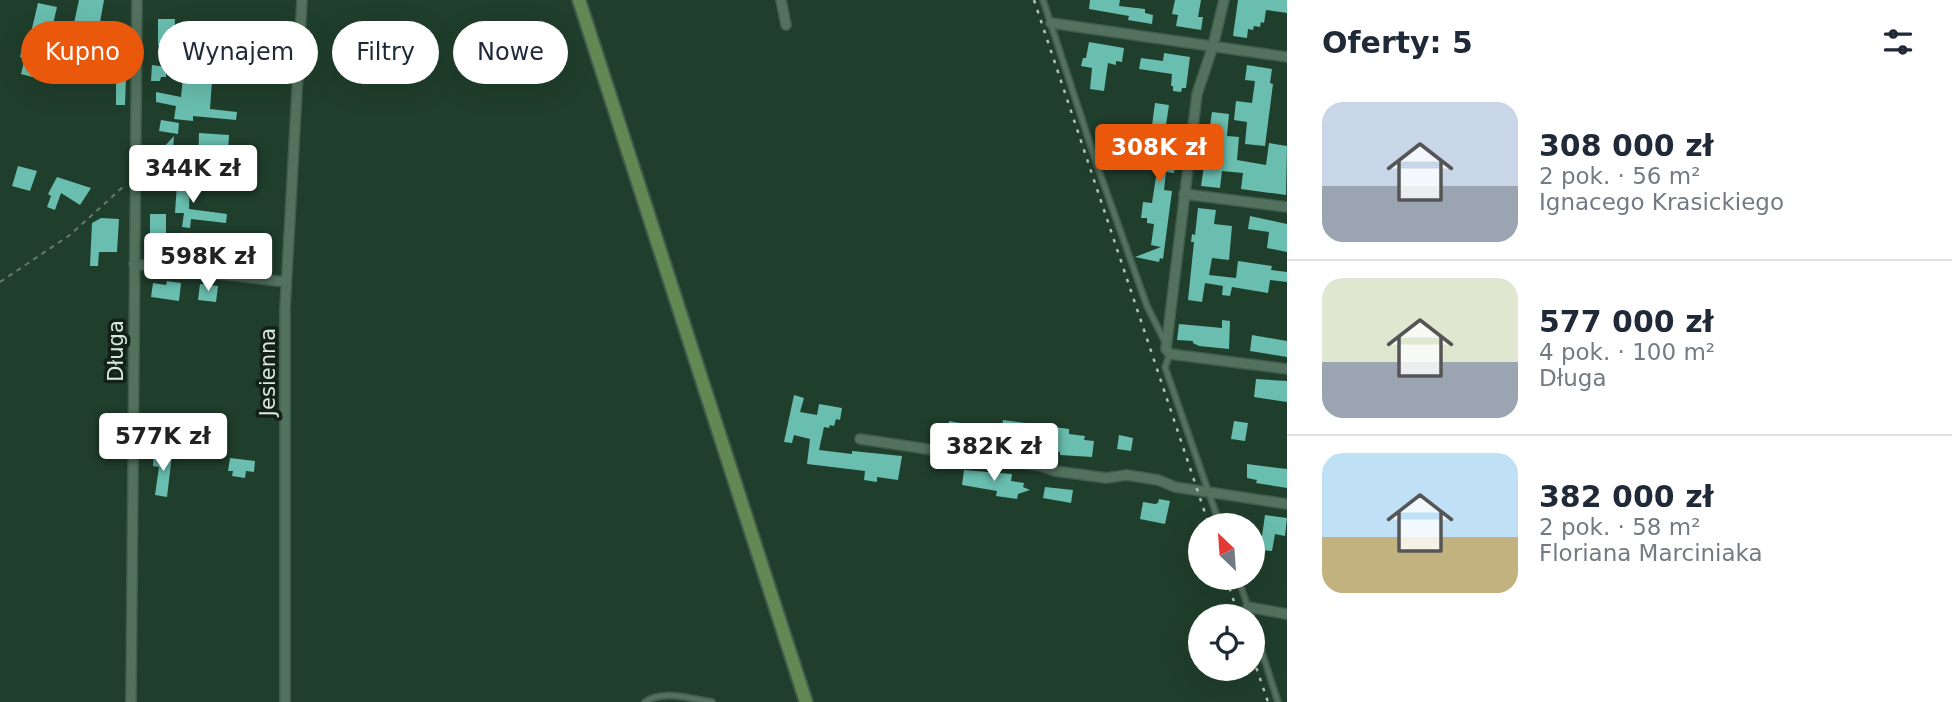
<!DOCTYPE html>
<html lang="pl">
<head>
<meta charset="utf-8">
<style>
	:root { --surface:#fff; --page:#f6f6f7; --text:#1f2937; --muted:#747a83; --line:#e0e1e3; --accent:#ea580c }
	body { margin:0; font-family:"DejaVu Sans",sans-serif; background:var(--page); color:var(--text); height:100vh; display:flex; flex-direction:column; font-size:26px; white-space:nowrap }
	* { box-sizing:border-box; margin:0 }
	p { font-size:23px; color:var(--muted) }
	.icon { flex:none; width:38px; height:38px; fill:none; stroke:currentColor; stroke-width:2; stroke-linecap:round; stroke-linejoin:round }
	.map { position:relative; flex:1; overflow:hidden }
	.panel { display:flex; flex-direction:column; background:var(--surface); width:665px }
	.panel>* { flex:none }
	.banner { position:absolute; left:21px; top:21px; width:665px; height:63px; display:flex; gap:14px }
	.needle { width:46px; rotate:335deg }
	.fabs { position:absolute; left:1188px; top:513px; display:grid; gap:14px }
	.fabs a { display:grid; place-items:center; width:77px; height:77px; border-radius:50%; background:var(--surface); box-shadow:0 7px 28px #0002; font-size:35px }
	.price { position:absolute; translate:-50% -60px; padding:0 16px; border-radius:7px; background:#fff; color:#222; font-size:23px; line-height:46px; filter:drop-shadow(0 2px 4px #0008) }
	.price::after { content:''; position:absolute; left:50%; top:42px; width:21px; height:16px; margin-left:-10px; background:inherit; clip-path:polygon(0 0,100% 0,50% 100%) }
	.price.on { background:var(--accent); color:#fff }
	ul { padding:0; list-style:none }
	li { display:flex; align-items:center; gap:21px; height:175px; padding:0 35px }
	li+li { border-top:2px solid var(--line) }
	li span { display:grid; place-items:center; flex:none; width:196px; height:140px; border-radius:21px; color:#555 }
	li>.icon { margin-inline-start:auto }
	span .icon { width:84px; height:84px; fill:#fffc; stroke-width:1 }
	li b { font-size:30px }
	h2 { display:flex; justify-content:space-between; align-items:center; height:84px; padding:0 35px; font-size:30px }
	.tag { padding:0 24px; border-radius:32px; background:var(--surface); box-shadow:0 7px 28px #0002; font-size:24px; line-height:63px }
	.tag.on { background:var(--accent); color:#fff }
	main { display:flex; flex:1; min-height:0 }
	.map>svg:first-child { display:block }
	.building { fill:#69beaf }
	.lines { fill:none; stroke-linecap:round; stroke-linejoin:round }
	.service-casing { stroke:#415b4c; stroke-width:8 }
	.minor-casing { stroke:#415b4c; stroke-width:12 }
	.secondary-casing { stroke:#415b4c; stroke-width:16 }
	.path { stroke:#637c6c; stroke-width:2; stroke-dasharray:5 5; stroke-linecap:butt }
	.service { stroke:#53725e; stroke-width:4.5 }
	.minor { stroke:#53725e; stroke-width:9 }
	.secondary { stroke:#628954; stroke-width:12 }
	.rail { stroke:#b0c4b6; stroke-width:2.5; stroke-dasharray:3.5 7; stroke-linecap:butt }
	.labels { text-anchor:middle; stroke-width:7; stroke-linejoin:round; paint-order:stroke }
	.street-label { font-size:21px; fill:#d8e9dd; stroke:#142119 }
</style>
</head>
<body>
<main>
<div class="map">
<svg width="1287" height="702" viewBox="0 0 1287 702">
	<rect width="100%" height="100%" fill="#203e2c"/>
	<path class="building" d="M79,0H104L99,28L74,23Z
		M1090,0H1120L1119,6L1145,9V13L1153,15L1152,24L1128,20L1129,16L1089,9Z
		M1175,0H1201L1198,17H1203L1201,30L1176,26L1178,15L1172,14Z
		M1238,0H1287V13L1266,10L1264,23L1261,22L1260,27L1254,26L1253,30L1248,29L1247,38L1233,36Z
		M38,3L57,7L46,54L118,67V48H127L125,105H116V83L72,75L70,81L62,80L64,68L44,64L40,79L21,74L25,58L20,57L24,40L29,41Z
		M158,19H175L174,45H158Z
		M1089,42L1124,48L1122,62L1116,61V65L1108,63L1104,91L1090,89L1092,68L1081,66L1083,58H1086Z
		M1164,53L1190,57L1186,88H1182L1181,92L1173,91V86H1171L1172,74L1139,69L1141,58L1163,61Z
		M185,58H222V67L185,66Z
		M152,65L166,67V77H161L160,81H151Z
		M1247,65L1272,69L1270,83L1273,84L1265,146L1245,144L1247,122L1234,120L1236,101L1252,103L1255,81L1245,80Z
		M183,78L212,81L210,109L237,112L236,120L193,116V121L174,119L176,106L156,102V92L181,97Z
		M1155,103L1169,105L1163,145L1171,146L1169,157L1176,158L1174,173L1166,172L1164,190L1172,191L1163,259L1160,258L1159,262L1135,257L1161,247L1151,245L1154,224L1147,223V218H1141L1143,202L1152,203L1156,177L1158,156L1147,155L1148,149L1144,148L1146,132L1151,133Z
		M1212,112L1229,114L1227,136L1239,137L1237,160L1266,165L1269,143L1287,146L1286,195L1241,189L1243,173L1222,171L1220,188L1201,186Z
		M161,120L179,123L178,134L159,131Z
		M199,133L229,135L227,168L198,166Z
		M174,136L172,162L167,167L164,163H158V148H163Z
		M18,166L37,171L30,191L12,186Z
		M181,174L194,175V185H190L189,209L227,214L226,223L191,219L190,228L182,227L184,213H175L177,184H180Z
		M57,177L91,188L80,205L61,193L55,210L47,207L51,196L48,194Z
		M1198,208L1216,210L1214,224L1232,226L1229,260L1212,258L1209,275L1236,278L1238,261L1272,266L1271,270L1287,272V282L1270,280L1268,293L1232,287L1230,296L1222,295L1223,286L1205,283L1202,302L1188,300L1194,242H1191L1192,234L1195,235Z
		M150,214H166V248H150Z
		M1250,216L1287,224V252L1267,248L1269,232L1248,229Z
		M101,218L119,219L117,252H99L98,266H90L92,223Z
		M167,281L181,283L179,301L151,297L153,283L166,285Z
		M200,284L218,286L216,302L198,300Z
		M1222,320L1230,321L1229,349L1199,346L1193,343V341L1177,340L1179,324L1222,328Z
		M1252,335L1287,341V357L1250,351Z
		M1256,379L1287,381V402L1254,397Z
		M794,395L804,398L800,412L817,415L819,404L842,408L840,420L836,419L834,426L830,425L829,428L824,427L819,450L852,454V451L902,456L898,480L877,477V482L864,480L865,471L807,464L810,439L794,435L792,443L784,442Z
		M1003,420L1069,429V434L1085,436L1084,440L1094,441L1092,457L1060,455V452L1014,445L1015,435L1001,433Z
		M949,421L971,425L969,439L947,437Z
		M1234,421L1248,423L1245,441L1231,439Z
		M1119,435L1133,438L1131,451L1117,449Z
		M154,452L172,455L167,497L155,495L159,467L153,466Z
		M230,458L255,461L254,472L246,471L245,478L232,476L233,471H228Z
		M1247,464L1287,469V488L1256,483L1257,480L1247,478Z
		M964,470L1012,474L1011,481L1024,483L1023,487L1030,490L1018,494L1017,499L996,496L997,491L962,485Z
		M1045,487L1073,490L1071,503L1043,498Z
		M1159,499L1170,501L1165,524L1140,519L1143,502L1155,504L1158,503Z
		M1265,515L1287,518L1285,536L1275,534L1272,551L1260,550Z"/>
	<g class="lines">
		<g class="service-casing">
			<path id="service" d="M1043,0L1097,165L1147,306L1165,342
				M1170,354L1165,367L1220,525
				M1238,578L1251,616
				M1253,624L1278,702
				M645,702C663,689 691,699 712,702"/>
		</g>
		<g class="minor-casing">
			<path id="minor" d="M781,0L786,25
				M1224,0L1213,46L1197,94L1166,349L1170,354L1287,369
				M1051,23L1287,57
				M1184,194L1287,207
				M134,264L286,282
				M860,439L1041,466L1055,471L1106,478L1127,475L1158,480L1175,487L1287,504
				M1248,607L1287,614
				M131,702L137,0
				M285,702V309L302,0"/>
		</g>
		<g class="secondary-casing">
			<path id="secondary" d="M579,0L806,702"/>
		</g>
		<path class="path" d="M0,282L70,235L124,186"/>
		<use href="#service" class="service"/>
		<use href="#minor" class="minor"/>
		<use href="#secondary" class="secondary"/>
		<path class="rail" d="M1034,0L1209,525
			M1226,578L1239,616
			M1253,658L1268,702"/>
	</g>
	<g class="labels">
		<g class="street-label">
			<text transform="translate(116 351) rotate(-90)" y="7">Długa</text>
			<text transform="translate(268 372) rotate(-90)" y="7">Jesienna</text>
		</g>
	</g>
</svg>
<div class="fabs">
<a><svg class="needle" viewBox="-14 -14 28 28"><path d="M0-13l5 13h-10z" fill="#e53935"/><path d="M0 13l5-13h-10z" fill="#747a83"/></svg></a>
<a><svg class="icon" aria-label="locate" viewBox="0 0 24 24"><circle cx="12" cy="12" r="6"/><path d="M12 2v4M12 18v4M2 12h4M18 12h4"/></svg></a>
</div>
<b class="price on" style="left:1159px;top:184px">308K zł</b>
<b class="price" style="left:193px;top:205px">344K zł</b>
<b class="price" style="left:208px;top:293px">598K zł</b>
<b class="price" style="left:163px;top:473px">577K zł</b>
<b class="price" style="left:994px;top:483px">382K zł</b>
<div class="banner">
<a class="tag on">Kupno</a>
<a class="tag">Wynajem</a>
<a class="tag">Filtry</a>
<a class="tag">Nowe</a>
</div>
</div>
<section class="panel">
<h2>Oferty: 5<svg class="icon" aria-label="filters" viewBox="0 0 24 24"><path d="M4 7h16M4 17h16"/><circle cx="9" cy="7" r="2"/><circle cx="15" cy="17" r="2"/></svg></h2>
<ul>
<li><span style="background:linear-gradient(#c9d6e8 60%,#9aa5b1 0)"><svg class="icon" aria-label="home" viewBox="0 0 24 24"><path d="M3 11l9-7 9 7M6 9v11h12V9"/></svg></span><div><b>308 000 zł</b><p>2 pok. · 56 m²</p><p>Ignacego Krasickiego</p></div></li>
<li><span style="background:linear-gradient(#dfe7d0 60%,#9aa5b1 0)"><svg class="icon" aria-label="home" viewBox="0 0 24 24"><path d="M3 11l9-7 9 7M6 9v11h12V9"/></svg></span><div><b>577 000 zł</b><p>4 pok. · 100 m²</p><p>Długa</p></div></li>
<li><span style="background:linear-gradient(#bfe0f5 60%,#c2b280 0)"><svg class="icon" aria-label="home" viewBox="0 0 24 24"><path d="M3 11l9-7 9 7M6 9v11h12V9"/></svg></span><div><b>382 000 zł</b><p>2 pok. · 58 m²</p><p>Floriana Marciniaka</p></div></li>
</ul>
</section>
</main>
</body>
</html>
